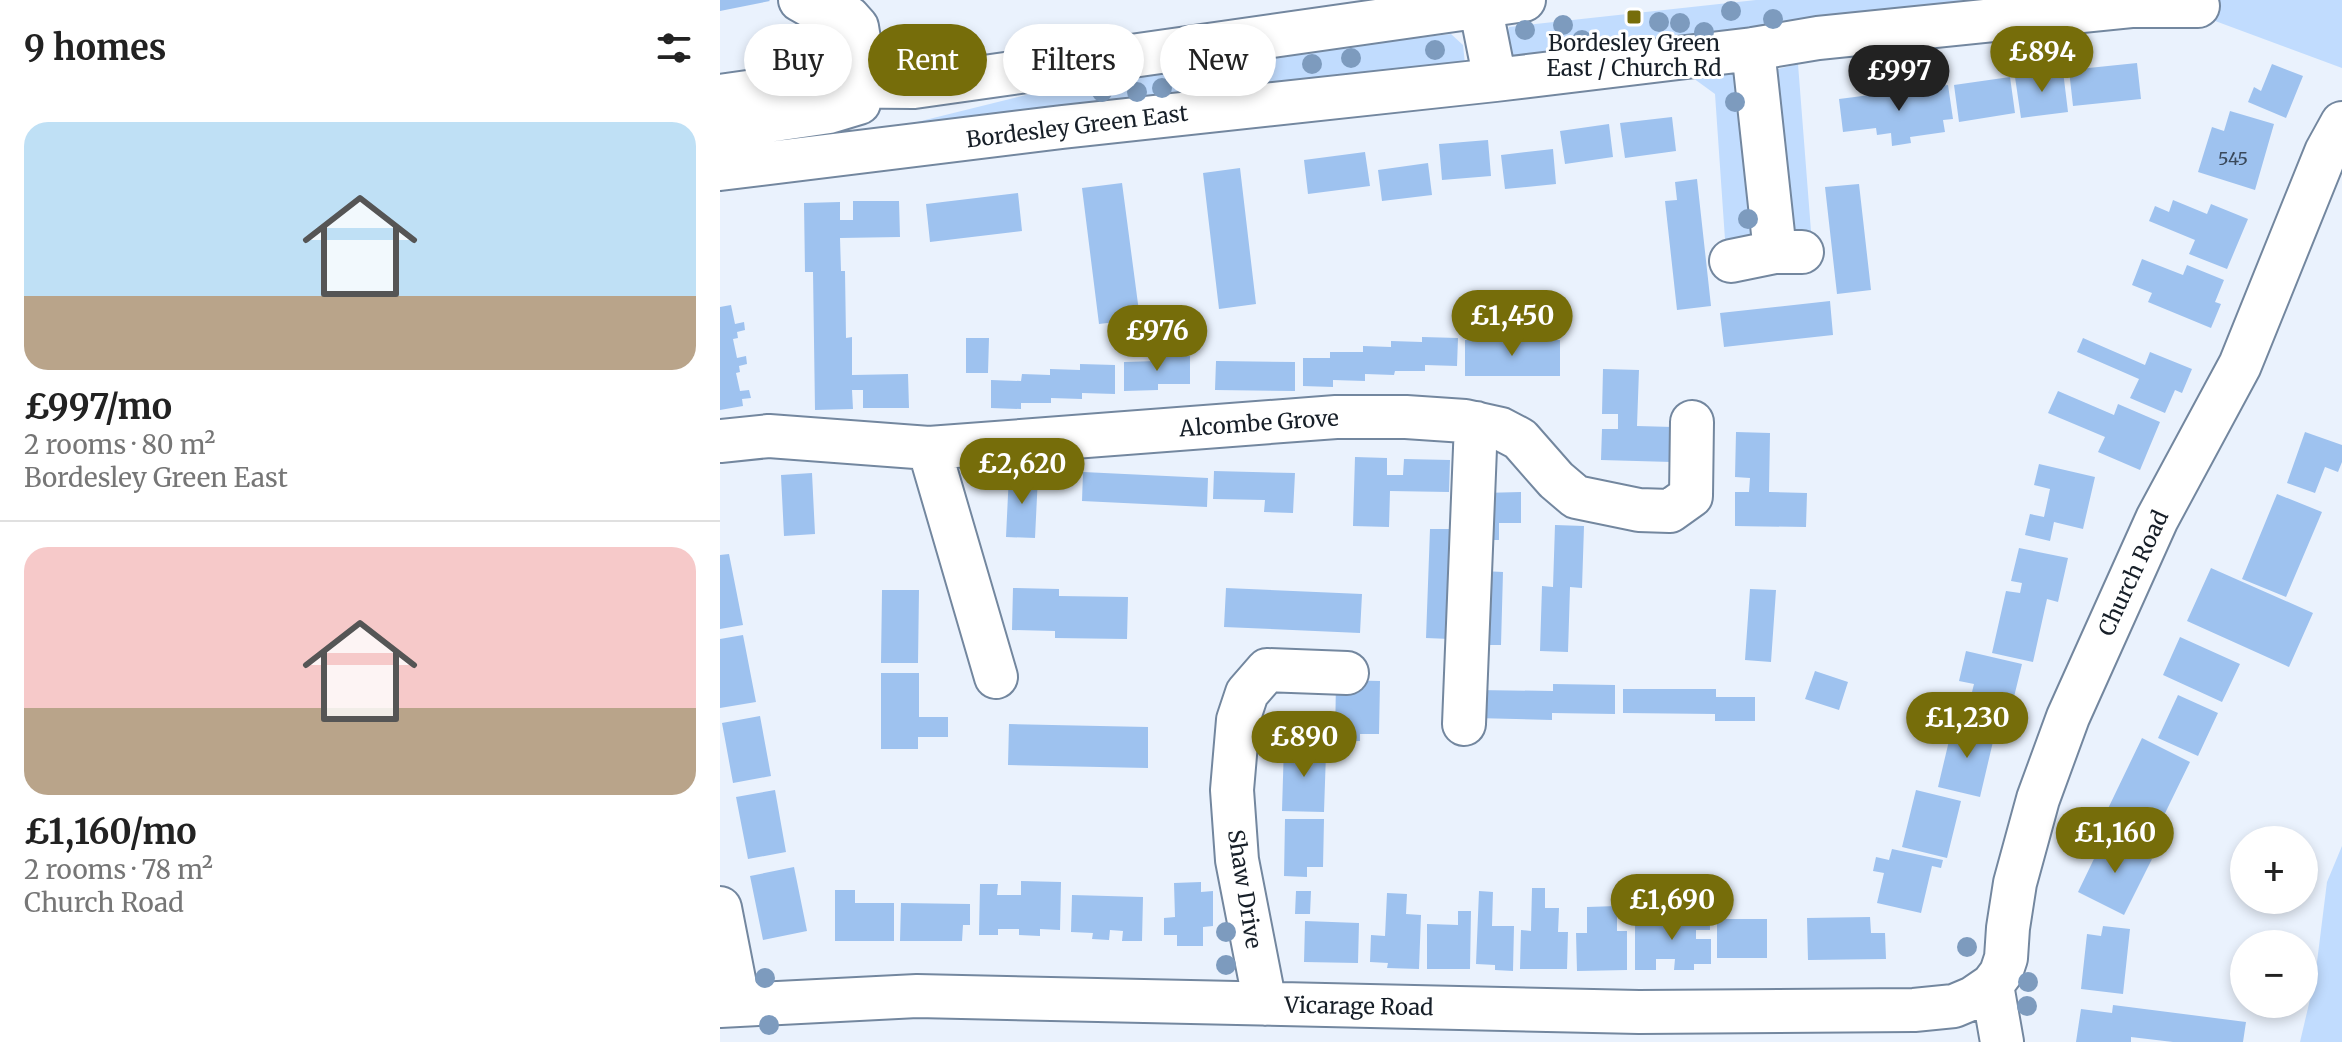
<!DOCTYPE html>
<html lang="en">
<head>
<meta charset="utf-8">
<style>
	:root { --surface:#fff; --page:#f6f6f6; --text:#222; --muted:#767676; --line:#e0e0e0; --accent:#766d0a }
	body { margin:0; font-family:Merriweather,serif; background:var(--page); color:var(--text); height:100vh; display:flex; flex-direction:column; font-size:30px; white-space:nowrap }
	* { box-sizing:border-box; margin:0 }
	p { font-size:26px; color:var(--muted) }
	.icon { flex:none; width:44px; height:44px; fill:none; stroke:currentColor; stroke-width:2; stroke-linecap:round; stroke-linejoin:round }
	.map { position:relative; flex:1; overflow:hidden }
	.details { display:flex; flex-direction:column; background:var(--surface); width:720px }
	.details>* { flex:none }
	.banner { position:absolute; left:24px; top:24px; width:760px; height:72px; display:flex; gap:16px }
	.buttons { position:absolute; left:1510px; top:826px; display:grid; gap:16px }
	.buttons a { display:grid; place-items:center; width:88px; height:88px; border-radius:50%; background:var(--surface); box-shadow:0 4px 12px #0003; font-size:40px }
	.price { position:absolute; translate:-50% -68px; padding:0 18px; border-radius:28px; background:var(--accent); color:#fff; font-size:26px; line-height:52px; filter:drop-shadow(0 2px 4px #0008) }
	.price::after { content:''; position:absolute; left:50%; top:48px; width:24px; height:18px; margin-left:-12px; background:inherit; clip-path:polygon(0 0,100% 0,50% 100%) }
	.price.selected { background:#222; color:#fff }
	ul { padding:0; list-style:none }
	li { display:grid; align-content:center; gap:16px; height:424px; padding:0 24px }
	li+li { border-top:2px solid var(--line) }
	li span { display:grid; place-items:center; height:248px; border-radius:24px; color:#555 }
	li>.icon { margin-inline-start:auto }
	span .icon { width:144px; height:144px; fill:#fffc; stroke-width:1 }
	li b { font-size:34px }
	h2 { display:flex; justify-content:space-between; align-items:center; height:96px; padding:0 24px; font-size:34px }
	.pill { padding:0 28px; border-radius:36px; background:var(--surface); box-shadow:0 4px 12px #0003; font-size:28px; line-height:72px }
	.pill.selected { background:var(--accent); color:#fff }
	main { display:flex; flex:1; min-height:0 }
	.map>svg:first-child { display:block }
	.green { fill:#c1dcfe }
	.building { fill:#9ec2ef }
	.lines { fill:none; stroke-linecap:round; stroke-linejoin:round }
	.minor-casing { stroke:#73879f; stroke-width:46 }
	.minor { stroke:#fff; stroke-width:42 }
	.tree { fill:#7d9bbe }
	.poi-dot { fill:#766d0a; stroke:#fff; stroke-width:3 }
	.labels { text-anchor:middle; stroke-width:6; stroke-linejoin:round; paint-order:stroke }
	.number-label { font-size:18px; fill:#39485a }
	.poi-label { font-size:22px; fill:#171f28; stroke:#fff }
	.street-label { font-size:22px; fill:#171f28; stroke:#fff }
</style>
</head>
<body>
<main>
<section class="details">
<h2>9 homes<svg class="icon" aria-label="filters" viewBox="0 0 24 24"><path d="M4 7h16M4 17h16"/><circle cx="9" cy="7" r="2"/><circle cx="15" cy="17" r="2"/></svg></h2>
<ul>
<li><span style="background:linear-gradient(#bfe0f5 70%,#b9a48a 0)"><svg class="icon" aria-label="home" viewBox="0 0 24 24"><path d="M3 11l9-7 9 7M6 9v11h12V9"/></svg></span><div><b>£997/mo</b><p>2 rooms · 80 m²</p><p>Bordesley Green East</p></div></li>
<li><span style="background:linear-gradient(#f6c9c9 65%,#b9a48a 0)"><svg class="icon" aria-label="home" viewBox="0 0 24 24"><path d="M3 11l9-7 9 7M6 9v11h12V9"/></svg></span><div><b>£1,160/mo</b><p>2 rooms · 78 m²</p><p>Church Road</p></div></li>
</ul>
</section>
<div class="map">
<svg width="1622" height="1042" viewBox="0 0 1622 1042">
	<rect width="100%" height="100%" fill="#eaf2fd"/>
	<path class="green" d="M1036,0H1326L793,60L785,43L789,27Z
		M1480,0H1622V68L1479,15Z
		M731,34L743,45L745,64L203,128L189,124L394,73Z
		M1078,64L1092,244L1065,241L1054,70Z
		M1018,72L1045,240L1006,254L995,94L973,78Z
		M1622,846V1042H1580L1595,978L1607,882Z"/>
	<path class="building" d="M0,0H49L50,1L0,11Z
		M1417,63L1421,99L1353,106L1349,70Z
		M1552,64L1583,76L1566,118L1528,102L1534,87L1541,91Z
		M1343,71L1348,112L1301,118L1295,77Z
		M1290,77L1295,113L1239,122L1234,85Z
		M1228,85L1233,119L1223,120L1225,132L1190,137L1191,143L1172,146L1171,133L1157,135L1156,128L1123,132L1119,99Z
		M1510,111L1554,124L1535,190L1478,172L1492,127L1504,131Z
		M952,117L956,151L905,158L900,123Z
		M889,124L893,157L845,164L840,131Z
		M768,140L771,176L722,180L719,144Z
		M833,149L836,184L785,189L781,155Z
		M645,152L650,186L588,194L584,160Z
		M708,163L712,195L662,201L658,170Z
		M520,168L536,304L499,309L483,173Z
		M977,179L991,306L957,310L945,201L957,200L955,182Z
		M402,183L420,319L379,324L362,188Z
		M1139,184L1151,290L1117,294L1105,187Z
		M298,193L302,231L210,242L206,204Z
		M1453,200L1487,214L1491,204L1528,219L1507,269L1469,254L1475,240L1429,221L1435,206L1449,212Z
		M133,201H179L180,237L120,238L121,271H125L126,338L132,337V375L188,374L189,408H143V390H132L133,409L95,410L93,272H85L84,203L120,202V220H133Z
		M1422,259L1463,275L1467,265L1504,280L1495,302L1501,304L1491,328L1428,302L1432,293L1412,285Z
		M1110,301L1113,335L1004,347L1000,313Z
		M11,305L15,324L24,322L25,330L17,332L18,338L13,339L17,358L26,356L27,364L19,366L20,372L16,373L20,391L29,390L31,398L22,399L23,406L0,410V307Z
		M702,337L738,338L737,366L705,365V371H675L674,375L645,374V381L613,380V387L583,386V358H610V352H643V346L671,347V341L702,342Z
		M246,338H269L268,373H246Z
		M1363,338L1425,365L1430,352L1472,369L1462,393L1455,390L1445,413L1410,398L1419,379L1357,352Z
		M745,340H840V376H745Z
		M470,356V384H438V390L404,391V362L437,361L436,357Z
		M496,361L575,362V391L495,390Z
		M360,364L395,365V394L362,393V399L331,398V403H301V409L271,408V380L301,381L302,374L330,375V369L360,370Z
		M883,369L919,370L917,426L953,427L952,462L881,460L882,429H898V414H882Z
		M1338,391L1394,415L1398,404L1440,422L1420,470L1378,452L1385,437L1328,413Z
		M1016,432L1050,433L1049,492L1087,493L1086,527L1015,526V492H1029L1030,478L1015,477Z
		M1585,432L1622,445V462L1618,472L1605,467L1595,493L1567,483Z
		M635,457L667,458V475H683L684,459L730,460L729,492L670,491L669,527L633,526Z
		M1319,464L1375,477L1363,529L1334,522L1330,541L1305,535L1310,514L1324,517L1330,489L1314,485Z
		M494,471L575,473L573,513L544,512L545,500L493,499Z
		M363,472L488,478L487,507L362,501Z
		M92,473L95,534L64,536L61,475Z
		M289,474L318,476L315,538L286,537Z
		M801,492V523H779V540H762V493Z
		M1557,494L1602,512L1566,597L1522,579Z
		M835,525L864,526L862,588L850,587L848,652L820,651L822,586L833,587Z
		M710,529H734L730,639L706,638Z
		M1299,548L1348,558L1338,602L1327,599L1313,662L1272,653L1286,591L1300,593L1302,583L1291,581Z
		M9,554L23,625L0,629V555Z
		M1491,568L1593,613L1569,667L1467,621Z
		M762,571L783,572L781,645H760Z
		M293,588L339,589V596L408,597L407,639L335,638V631L292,630Z
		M506,588L642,594L640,633L504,627Z
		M1030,589L1056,590L1051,662L1025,660Z
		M162,590H199L198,663H161Z
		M23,635L36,702L0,708V639Z
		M1460,637L1520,664L1502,702L1443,675Z
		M1246,651L1302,664L1286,730L1245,720L1254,684L1239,681Z
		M1095,671L1128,682L1119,710L1085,699Z
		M161,673H199V717H228V737H198V749H161Z
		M616,680L660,681L659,734H640V741H615Z
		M833,684L895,685V714L832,713V720L755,718L756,690L833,691Z
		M903,689H996V697H1035V721H995V714L903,713Z
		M1458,695L1498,713L1478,756L1438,738Z
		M40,716L51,776L13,783L2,723Z
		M289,724L428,727V768L288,765Z
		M1233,724L1275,733L1260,797L1218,787Z
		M1422,738L1470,762L1430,844L1382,821Z
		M564,744L596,745V753H606L604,812L562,811Z
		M55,790L66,852L28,859L16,797Z
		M1196,790L1241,801L1227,858L1182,847Z
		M565,819H604L603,867H587V877L564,876Z
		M1385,836L1432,859L1404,915L1358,892Z
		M1172,849L1223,860L1221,868L1212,866L1201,913L1157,903L1164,873L1153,871L1156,857L1169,860Z
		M74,867L87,931L43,940L30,876Z
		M301,881L341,882L340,930L320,929V936L299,935V929H278V935H259L260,884H278L277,895H301Z
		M481,882V892L493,891V926L483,927V946H457V935H444V918L455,917L454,883Z
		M812,888H825V908H839L838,932H848L847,969H800L801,930L811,931Z
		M115,890H135V903H174V941H115Z
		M576,891H591L590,914H575Z
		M759,891L773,892L772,926H794L793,971L775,970V965L756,964Z
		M667,893L687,894L686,914L701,915L699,969L667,968L668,963L650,962L651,935L665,936Z
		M352,895L423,897L422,941H402L403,931L390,930L389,940L372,939L373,933L351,932Z
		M181,903L250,904V925H243L242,941H180Z
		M897,906V931H907V970L857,971L856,933H867V907Z
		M980,908L990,909V930H976V939H991V964H974V970H954L955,959H936V970H915V915H933V926H959V916H980Z
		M738,911H751L750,969H707V924L738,925Z
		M1150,917L1151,933H1165L1166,959L1088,960L1087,918Z
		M997,919H1047V958H997Z
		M585,921L639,923L638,963L584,962Z
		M1383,926L1410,929L1403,994L1361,989L1367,934L1381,936Z
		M1393,1005L1526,1022L1523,1042H1453L1411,1037V1042H1356L1361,1009L1392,1013Z"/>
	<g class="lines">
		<g class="minor-casing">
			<path id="minor" d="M80,0L103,13L129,18L137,27L147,87
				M760,5L775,80
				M1033,49L1055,252
				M0,96L70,86L194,87L804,0
				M0,128L109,112L139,103
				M0,169L342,127L775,80L1033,49L1098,38L1411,6H1478
				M1011,261L1055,252H1082
				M0,441L49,436L209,448L616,417H686L745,421L781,429L800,439L836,480L856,497L919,510L950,511L971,496L972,422
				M209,448L276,677
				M744,724L756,423
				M0,908L19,1005
				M1272,985L1282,1042
				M545,1004L517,860L512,790L518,720L527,693L547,670L627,673
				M0,1006L197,996L919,1012L1194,1010L1234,1006L1253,998L1272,985L1281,973L1286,958L1288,928L1295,883L1318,799L1348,717L1437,519L1520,365L1606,152L1622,123"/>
		</g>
		<use href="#minor" class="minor"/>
	</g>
	<g class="tree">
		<circle cx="1011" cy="11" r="10"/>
		<circle cx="1053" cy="19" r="10"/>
		<circle cx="939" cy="22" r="10"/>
		<circle cx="960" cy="23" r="10"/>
		<circle cx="843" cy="25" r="10"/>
		<circle cx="805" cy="30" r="10"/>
		<circle cx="984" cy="32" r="10"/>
		<circle cx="862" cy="40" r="10"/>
		<circle cx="715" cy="50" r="10"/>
		<circle cx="631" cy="58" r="10"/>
		<circle cx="592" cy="64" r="10"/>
		<circle cx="442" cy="88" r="10"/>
		<circle cx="382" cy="92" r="10"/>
		<circle cx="417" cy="92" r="10"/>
		<circle cx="1015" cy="102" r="10"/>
		<circle cx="1028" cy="219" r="10"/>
		<circle cx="506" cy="932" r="10"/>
		<circle cx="1247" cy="947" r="10"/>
		<circle cx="506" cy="965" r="10"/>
		<circle cx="45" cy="978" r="10"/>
		<circle cx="1308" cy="982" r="10"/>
		<circle cx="1307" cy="1006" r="10"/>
		<circle cx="49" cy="1025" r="10"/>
	</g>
	<rect class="poi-dot" x="906" y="9" width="16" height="16" rx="4"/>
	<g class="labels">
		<g class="number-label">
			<text x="1513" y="165">545</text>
		</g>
		<g class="poi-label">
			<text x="914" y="51">Bordesley Green<tspan x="914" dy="25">East / Church Rd</tspan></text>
		</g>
		<g class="street-label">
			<text transform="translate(357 126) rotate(-7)" y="8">Bordesley Green East</text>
			<text transform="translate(539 423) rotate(-4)" y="8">Alcombe Grove</text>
			<text transform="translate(1413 573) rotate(-65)" y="8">Church Road</text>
			<text transform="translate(525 889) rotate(81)" y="8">Shaw Drive</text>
			<text transform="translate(639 1006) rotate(1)" y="8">Vicarage Road</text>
		</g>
	</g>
</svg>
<div class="buttons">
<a>+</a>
<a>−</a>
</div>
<b class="price" style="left:1322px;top:94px">£894</b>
<b class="price selected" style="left:1179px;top:113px">£997</b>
<b class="price" style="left:792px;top:358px">£1,450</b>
<b class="price" style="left:437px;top:373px">£976</b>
<b class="price" style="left:302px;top:506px">£2,620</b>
<b class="price" style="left:1247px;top:760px">£1,230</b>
<b class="price" style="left:584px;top:779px">£890</b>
<b class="price" style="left:1395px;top:875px">£1,160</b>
<b class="price" style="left:952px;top:942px">£1,690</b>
<div class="banner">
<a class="pill">Buy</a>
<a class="pill selected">Rent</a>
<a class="pill">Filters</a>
<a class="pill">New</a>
</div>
</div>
</main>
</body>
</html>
